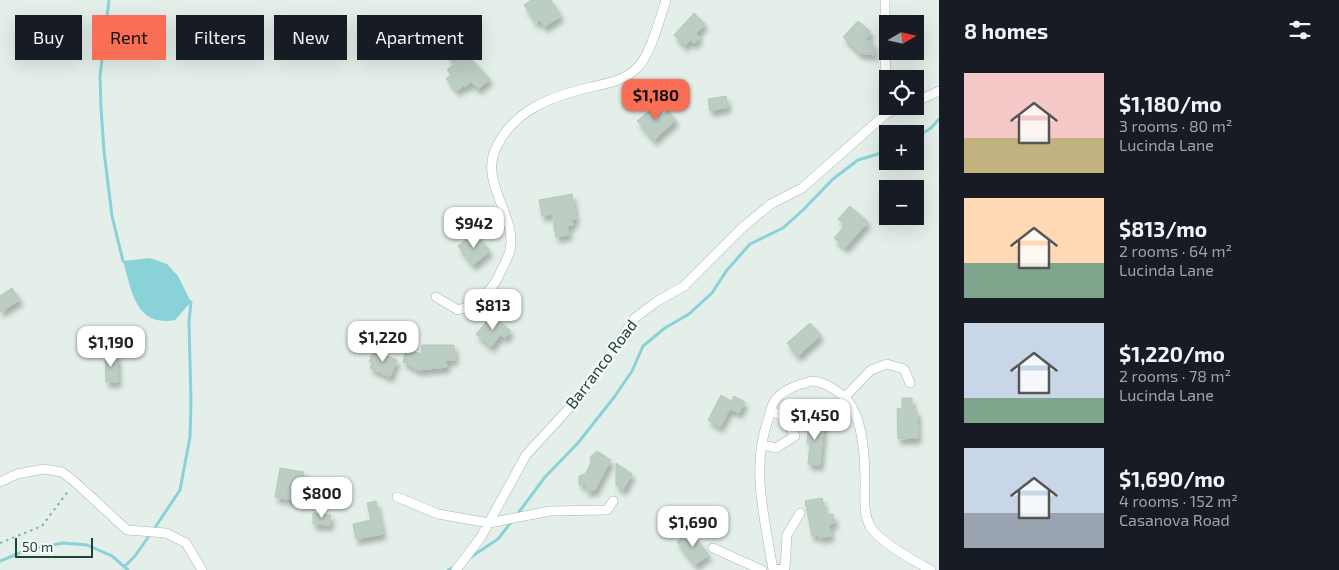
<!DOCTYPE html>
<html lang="en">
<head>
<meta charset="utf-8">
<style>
	:root { --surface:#171b24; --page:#242831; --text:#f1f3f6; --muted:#9ea1a6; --accent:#fb6e56 }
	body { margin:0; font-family:"Exo 2",sans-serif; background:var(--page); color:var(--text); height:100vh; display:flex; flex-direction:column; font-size:19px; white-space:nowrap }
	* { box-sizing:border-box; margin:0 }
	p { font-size:16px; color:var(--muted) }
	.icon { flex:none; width:28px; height:28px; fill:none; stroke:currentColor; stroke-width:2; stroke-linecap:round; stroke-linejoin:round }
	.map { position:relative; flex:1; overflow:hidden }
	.details { display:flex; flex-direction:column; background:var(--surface); width:400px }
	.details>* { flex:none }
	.banner { position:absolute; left:15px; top:15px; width:475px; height:45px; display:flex; gap:10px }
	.needle { width:32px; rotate:81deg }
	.tools { position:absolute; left:879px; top:15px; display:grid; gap:10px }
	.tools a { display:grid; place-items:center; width:45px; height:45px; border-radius:0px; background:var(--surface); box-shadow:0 5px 20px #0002; font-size:25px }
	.scale { position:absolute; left:15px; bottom:12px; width:78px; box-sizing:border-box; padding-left:5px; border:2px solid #224236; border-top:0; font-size:14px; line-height:18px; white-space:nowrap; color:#224236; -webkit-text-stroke:4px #f5faf7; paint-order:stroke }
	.price { position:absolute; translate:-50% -42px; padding:0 11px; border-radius:10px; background:#fff; color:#222; font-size:16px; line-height:32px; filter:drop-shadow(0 1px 2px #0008) }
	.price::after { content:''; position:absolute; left:50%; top:30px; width:15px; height:11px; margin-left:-8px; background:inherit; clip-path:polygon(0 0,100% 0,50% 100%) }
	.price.active { background:var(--accent); color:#111 }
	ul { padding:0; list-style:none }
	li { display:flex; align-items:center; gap:15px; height:125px; padding:0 25px }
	li span { display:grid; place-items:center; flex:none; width:140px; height:100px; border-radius:0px; color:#555 }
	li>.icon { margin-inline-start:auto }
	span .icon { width:60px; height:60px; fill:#fffc; stroke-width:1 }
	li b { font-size:21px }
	h2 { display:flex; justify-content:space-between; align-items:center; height:60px; padding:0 25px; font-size:21px }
	.tag { padding:0 18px; border-radius:0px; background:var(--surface); box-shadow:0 5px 20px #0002; font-size:18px; line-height:45px }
	.tag.active { background:var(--accent); color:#111 }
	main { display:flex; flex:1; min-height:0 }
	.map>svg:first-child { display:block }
	.water { fill:#89d2d7 }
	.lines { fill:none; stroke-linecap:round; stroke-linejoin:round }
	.stream { stroke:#89d2d7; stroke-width:3 }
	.building { fill:#bccdc4; stroke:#b6c9bf; filter:url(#shadow) }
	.minor-casing { stroke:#a6b8b0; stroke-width:10 }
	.path { stroke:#83b4a0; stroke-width:2; stroke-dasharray:2.5 4; stroke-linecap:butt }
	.minor { stroke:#fff; stroke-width:9 }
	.labels { text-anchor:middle; stroke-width:4.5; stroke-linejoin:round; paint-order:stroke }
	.street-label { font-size:16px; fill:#224236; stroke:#f5faf7 }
</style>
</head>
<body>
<main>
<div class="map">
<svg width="939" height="570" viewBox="0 0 939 570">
	<defs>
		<filter id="shadow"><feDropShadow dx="3" dy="5.5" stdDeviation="2.5" flood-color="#0004"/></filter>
	</defs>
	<rect width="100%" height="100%" fill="#e4efe9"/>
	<path class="water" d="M150,258L167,264L178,276L191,302L175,320C135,327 132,291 123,261Z"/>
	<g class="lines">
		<path class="stream" d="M109,0L100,76L101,108L104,151L112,216L123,261
			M915,138L931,128L939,119
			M516,516L545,477L578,443L615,396L632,371L643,346L665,328L689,314L712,293L727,270L750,244L783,228L803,210L833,179L858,160L888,151
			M468,559L498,539L512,521
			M0,561L27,550L63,543L87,545L112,556L128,570
			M125,566L135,556L156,526L180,490L190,437L191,403L189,321L191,302
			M448,570L456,566"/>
	</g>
	<path class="building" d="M531,0H551L561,16L544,27L540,20L536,23L524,5Z
		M694,13L705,24L696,34L700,37L694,44L690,40L685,46L674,35Z
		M858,21L871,32L865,40L872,41L875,55L859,53L843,37Z
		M458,45L490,79L478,89L471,82L465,87L464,85L457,91L446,79L451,75L447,70L455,63L447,55Z
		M726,96L728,107L710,111L708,99Z
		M653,103L663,115L668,111L676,120L654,140L637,121L649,111L646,108Z
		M572,194L576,219H572L573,225L567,226L569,235L556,237L552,214L542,216L539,200Z
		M850,206L868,222L845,248L834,238L845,225L838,219Z
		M475,233L490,251L473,265L458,246Z
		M12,288L20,300L0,312V296Z
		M492,315L511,331L505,338L500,335L491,347L476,334Z
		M810,323L821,335L798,356L787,343Z
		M422,345H454L455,360H446L447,367L418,370L403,362L406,349L421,354Z
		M374,350L397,360L390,377L370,368L372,363L369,362Z
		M105,353H117L118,382H106Z
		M721,395L731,401L734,396L745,402L739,413L730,409L720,427L708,420Z
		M902,398H912V410H917L918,438L898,439L897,409L902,408Z
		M809,420L824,421L820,465L808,464L810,443H807Z
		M597,451L611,460L595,490L587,491L585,483L579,485V476L585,474L591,463L590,457Z
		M616,463L632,474L623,490L616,485Z
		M280,468L304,472L301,490L312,492L311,503L275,497Z
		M822,498L826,515L833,514L835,523L829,525L831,536L819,538V535L812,536L805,501Z
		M376,501L383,534L356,539L353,524L371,520L367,503Z
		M313,513L331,515L330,525L313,524Z
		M690,531L709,555L695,565L677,542Z"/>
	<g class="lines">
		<g class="minor-casing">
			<path id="minor" d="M885,0L886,114
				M915,102L939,91
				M436,297L458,310C463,308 471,307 476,304C483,299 496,283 499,275C503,267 508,259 510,250C518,218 479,183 496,148C514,109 553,96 591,87C608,83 623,81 636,69C650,57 660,18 666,0
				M844,398L871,370L887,364L904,369L910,383
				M762,445L776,448L795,436L783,416L771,411
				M0,482L17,474L44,469L62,472L75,482L127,530L166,533L186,543L202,570
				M397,497L438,514L489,523L550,511L607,510L613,501
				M713,548L762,570
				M456,570L481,537L526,455L584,392L635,318L656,302L684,286L743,227L771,204L802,188L886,114L904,106
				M773,570C765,520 750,466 769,417C770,412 772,404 776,399C782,392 792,387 801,384C805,384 809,381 812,381C824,381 841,393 848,401C864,422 865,460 865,485C865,499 863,513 870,526C879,542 914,561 931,570
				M774,570L785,568L787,535L800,513"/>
		</g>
		<path class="path" d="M0,543L42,526L69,490"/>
		<use href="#minor" class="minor"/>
	</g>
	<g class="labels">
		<g class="street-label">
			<text transform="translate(601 364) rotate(-53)" y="6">Barranco Road</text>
		</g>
	</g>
</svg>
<div class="tools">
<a><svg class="needle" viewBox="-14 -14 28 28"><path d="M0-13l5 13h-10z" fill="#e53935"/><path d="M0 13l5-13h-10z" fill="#9ea1a6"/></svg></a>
<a><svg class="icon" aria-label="locate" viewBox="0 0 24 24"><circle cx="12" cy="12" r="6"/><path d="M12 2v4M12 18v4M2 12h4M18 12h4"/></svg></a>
<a>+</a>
<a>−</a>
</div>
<div class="scale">50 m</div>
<b class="price active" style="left:656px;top:121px">$1,180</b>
<b class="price" style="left:474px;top:249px">$942</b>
<b class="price" style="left:493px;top:331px">$813</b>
<b class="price" style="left:383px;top:363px">$1,220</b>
<b class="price" style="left:111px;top:368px">$1,190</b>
<b class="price" style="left:815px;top:441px">$1,450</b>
<b class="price" style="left:322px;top:519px">$800</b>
<b class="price" style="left:693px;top:548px">$1,690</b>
<div class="banner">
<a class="tag">Buy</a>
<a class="tag active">Rent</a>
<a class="tag">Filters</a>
<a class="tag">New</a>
<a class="tag">Apartment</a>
</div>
</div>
<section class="details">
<h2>8 homes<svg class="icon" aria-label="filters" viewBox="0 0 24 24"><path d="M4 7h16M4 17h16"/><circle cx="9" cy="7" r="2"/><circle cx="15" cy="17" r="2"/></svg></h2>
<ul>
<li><span style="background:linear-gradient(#f6c9c9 65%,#c2b280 0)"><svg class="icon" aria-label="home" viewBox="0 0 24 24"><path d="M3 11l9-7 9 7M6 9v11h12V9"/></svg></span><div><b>$1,180/mo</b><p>3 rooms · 80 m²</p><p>Lucinda Lane</p></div></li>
<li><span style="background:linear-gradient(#ffd9b3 65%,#7fa58c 0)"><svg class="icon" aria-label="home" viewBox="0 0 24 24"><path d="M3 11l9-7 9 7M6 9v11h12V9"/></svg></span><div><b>$813/mo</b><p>2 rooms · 64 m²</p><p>Lucinda Lane</p></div></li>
<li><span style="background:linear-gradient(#c9d6e8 75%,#7fa58c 0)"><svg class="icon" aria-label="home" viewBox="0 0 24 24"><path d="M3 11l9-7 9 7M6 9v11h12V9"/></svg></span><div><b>$1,220/mo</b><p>2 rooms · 78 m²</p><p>Lucinda Lane</p></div></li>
<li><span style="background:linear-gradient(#c9d6e8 65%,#9aa5b1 0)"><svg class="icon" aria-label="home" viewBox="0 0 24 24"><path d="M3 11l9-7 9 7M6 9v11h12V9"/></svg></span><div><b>$1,690/mo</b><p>4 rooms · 152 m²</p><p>Casanova Road</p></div></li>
</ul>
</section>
</main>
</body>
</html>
